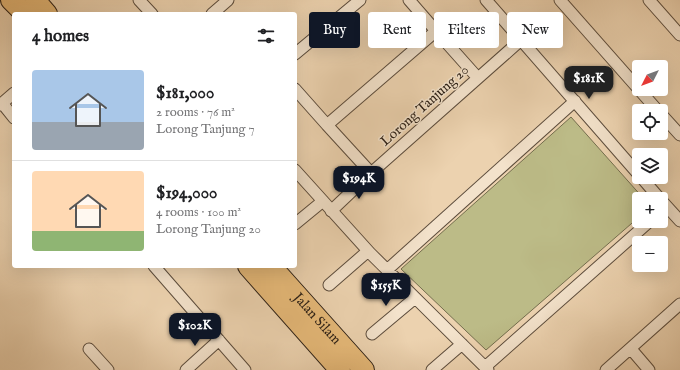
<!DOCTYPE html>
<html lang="en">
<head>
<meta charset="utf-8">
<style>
	:root { --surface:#fff; --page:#f2f2f2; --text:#202124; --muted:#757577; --line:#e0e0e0; --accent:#111827 }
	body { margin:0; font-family:"IM FELL English",serif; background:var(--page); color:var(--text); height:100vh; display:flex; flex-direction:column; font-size:15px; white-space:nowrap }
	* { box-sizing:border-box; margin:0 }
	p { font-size:13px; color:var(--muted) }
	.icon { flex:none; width:22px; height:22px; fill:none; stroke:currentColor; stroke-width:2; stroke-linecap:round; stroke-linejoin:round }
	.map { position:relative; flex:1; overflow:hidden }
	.panel { position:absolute; left:12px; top:12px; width:285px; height:256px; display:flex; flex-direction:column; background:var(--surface); border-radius:4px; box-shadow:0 4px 16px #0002 }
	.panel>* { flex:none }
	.banner { position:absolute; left:309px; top:12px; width:311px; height:36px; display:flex; gap:8px }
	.needle { width:26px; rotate:228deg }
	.fabs { position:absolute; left:632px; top:60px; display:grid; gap:8px }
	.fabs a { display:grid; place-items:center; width:36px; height:36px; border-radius:4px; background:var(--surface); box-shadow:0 4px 16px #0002; font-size:20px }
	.price { position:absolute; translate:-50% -34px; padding:0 9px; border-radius:8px; background:var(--accent); color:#fff; font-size:13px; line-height:26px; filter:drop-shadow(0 1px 2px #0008) }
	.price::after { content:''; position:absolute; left:50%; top:24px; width:12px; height:9px; margin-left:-6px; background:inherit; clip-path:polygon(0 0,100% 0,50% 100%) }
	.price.current { background:#222; color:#fff }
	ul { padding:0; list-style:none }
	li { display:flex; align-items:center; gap:12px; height:100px; padding:0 20px }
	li+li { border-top:1px solid var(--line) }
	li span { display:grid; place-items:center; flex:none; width:112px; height:80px; border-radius:4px; color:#555 }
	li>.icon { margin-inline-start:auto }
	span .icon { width:48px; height:48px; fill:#fffc; stroke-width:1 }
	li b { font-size:17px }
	h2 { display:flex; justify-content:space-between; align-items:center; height:48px; padding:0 20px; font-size:17px }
	.pill { padding:0 14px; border-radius:4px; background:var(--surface); box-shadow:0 4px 16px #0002; font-size:14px; line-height:36px }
	.pill.current { background:var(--accent); color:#fff }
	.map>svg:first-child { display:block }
	.green { fill:#bcbb87; stroke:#746e4e }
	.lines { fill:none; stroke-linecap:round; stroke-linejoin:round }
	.street-casing { stroke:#5c4c3c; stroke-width:13 }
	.highway-casing { stroke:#2c2016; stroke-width:22 }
	.street { stroke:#f3e2cb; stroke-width:11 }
	.highway { stroke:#e6b978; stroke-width:20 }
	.labels { text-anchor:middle; stroke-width:3; stroke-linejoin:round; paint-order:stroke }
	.street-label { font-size:14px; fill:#2c2016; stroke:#f3e2cb }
</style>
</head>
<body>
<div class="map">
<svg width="680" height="370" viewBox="0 0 680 370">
	<rect width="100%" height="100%" fill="#ecd2af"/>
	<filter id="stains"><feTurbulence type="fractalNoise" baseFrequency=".005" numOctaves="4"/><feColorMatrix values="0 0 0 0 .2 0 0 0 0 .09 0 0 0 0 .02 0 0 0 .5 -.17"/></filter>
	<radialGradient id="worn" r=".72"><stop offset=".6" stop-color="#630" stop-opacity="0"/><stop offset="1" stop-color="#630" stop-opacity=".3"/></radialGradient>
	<path class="green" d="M571,117L644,199H639V217L486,350L401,269Z"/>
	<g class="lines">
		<g class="street-casing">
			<path id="street" d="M139,0L152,14
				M409,0L436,31
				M486,0L639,175
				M560,0L658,111
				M649,0L680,35
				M212,14L228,0
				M295,54L360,0
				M295,89L327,125
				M2,103L14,118
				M0,105L14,93
				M661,114L680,135
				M295,170L370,253L488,370
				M371,173L327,125L436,31L477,77
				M641,177L660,199
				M661,200L680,221
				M331,211L371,173L521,40
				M295,224L323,201
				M154,266L245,370
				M387,270L575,101
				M329,285L368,251
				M372,334L415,298
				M89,349L108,370
				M631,349L649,370
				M485,367L650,221
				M186,370L219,340
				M432,370L462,344
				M606,370L680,304"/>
		</g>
		<g class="highway-casing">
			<g id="highway">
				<path d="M11,0L25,14"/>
				<path d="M35,0L47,14"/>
				<path d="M248,266L340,370"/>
				<path id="s1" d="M271,266L364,370"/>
			</g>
		</g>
		<use href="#street" class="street"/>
		<use href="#highway" class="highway"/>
	</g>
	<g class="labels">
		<g class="street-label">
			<text transform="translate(424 105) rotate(-42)" y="5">Lorong Tanjung 20</text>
			<text dy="5" stroke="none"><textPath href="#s1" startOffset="70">Jalan Silam</textPath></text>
		</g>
	</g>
	<rect width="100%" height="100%" filter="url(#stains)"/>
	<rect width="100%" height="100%" fill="url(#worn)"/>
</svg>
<div class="fabs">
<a><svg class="needle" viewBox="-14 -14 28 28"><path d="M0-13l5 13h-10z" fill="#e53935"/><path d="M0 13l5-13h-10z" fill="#757577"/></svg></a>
<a><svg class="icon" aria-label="locate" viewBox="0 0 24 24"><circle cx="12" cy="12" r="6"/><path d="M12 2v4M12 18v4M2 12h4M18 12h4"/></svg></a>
<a><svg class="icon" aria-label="layers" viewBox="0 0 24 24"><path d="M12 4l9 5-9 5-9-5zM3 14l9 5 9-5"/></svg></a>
<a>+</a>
<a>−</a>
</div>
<b class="price current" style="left:589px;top:100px">$181K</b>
<b class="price" style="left:359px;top:200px">$194K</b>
<b class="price" style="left:386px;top:307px">$155K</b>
<b class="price" style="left:195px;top:347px">$102K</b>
<div class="banner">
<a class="pill current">Buy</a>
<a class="pill">Rent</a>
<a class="pill">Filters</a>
<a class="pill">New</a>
</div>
<section class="panel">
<h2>4 homes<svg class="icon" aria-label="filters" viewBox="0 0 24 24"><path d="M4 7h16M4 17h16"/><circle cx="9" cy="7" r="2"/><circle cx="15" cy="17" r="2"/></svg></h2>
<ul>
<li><span style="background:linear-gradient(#a9c7e8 65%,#9aa5b1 0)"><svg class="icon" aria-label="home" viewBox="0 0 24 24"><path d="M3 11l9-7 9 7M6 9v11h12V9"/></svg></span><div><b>$181,000</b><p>2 rooms · 76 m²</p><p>Lorong Tanjung 7</p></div></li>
<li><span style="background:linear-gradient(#ffd9b3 75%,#8fb573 0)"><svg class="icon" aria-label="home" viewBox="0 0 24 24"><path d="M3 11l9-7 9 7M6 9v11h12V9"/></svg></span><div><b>$194,000</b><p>4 rooms · 100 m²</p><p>Lorong Tanjung 20</p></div></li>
</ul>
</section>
</div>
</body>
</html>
